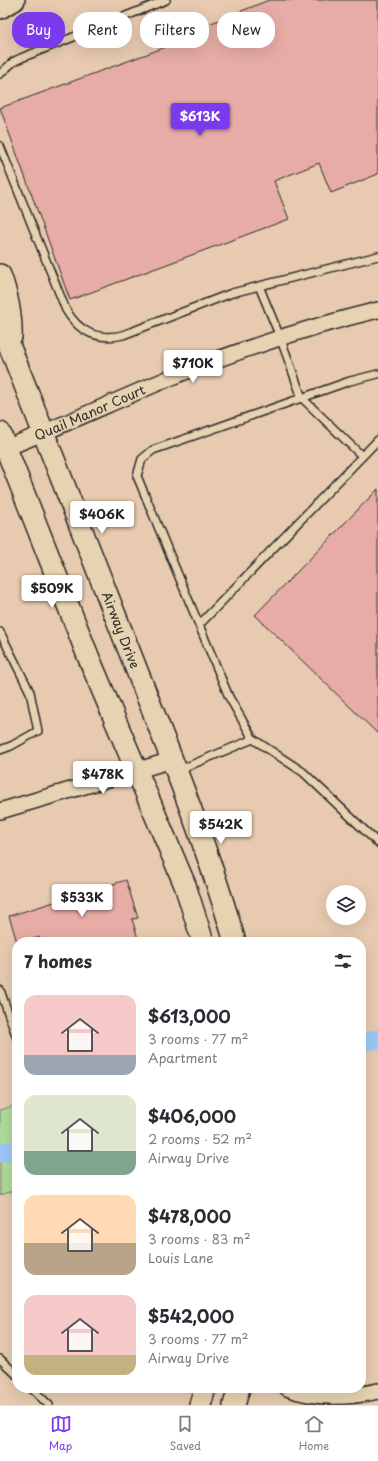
<!DOCTYPE html>
<html lang="en">
<head>
<meta charset="utf-8">
<style>
	:root { --surface:#fff; --page:#f7f7f7; --text:#2b2b33; --muted:#7c7c81; --line:#e1e1e2; --accent:#7c3aed }
	body { margin:0; font-family:"Playpen Sans",sans-serif; background:var(--page); color:var(--text); height:100vh; display:flex; flex-direction:column; font-size:15px; white-space:nowrap }
	* { box-sizing:border-box; margin:0 }
	p { font-size:13px; color:var(--muted) }
	.icon { flex:none; width:22px; height:22px; fill:none; stroke:currentColor; stroke-width:2; stroke-linecap:round; stroke-linejoin:round }
	.map { position:relative; flex:1; overflow:hidden }
	.side { position:absolute; left:12px; top:937px; width:354px; height:456px; display:flex; flex-direction:column; background:var(--surface); border-radius:16px; box-shadow:0 4px 16px #0002 }
	.side>* { flex:none }
	.guide { position:absolute; left:12px; top:12px; width:354px; height:36px; display:flex; gap:8px }
	.tools { position:absolute; left:326px; top:885px; display:grid; gap:8px }
	.tools a { display:grid; place-items:center; width:40px; height:40px; border-radius:50%; background:var(--surface); box-shadow:0 4px 16px #0002; font-size:20px }
	.price { position:absolute; translate:-50% -34px; padding:0 9px; border-radius:4px; background:#fff; color:#222; font-size:13px; line-height:26px; filter:drop-shadow(0 1px 2px #0008) }
	.price::after { content:''; position:absolute; left:50%; top:24px; width:12px; height:9px; margin-left:-6px; background:inherit; clip-path:polygon(0 0,100% 0,50% 100%) }
	.price.active { background:var(--accent); color:#fff }
	ul { padding:0; list-style:none }
	li { display:flex; align-items:center; gap:12px; height:100px; padding:0 12px }
	li span { display:grid; place-items:center; flex:none; width:112px; height:80px; border-radius:12px; color:#555 }
	li>.icon { margin-inline-start:auto }
	span .icon { width:48px; height:48px; fill:#fffc; stroke-width:1 }
	li b { font-size:17px }
	h2 { display:flex; justify-content:space-between; align-items:center; height:48px; padding:0 12px; font-size:17px }
	.tag { padding:0 14px; border-radius:16px; background:var(--surface); box-shadow:0 4px 16px #0002; font-size:14px; line-height:36px }
	.tag.active { background:var(--accent); color:#fff }
	.dock { display:flex; justify-content:space-around; align-items:center; height:56px; border-top:1px solid var(--line); background:var(--surface); font-size:11px; color:var(--muted) }
	.dock a { display:grid; justify-items:center; gap:2px }
	.dock .active { color:var(--accent) }
	.map>svg:first-child { display:block }
	.green { fill:#aedb9a; stroke:#6c8362 }
	.lines { fill:none; stroke-linecap:round; stroke-linejoin:round }
	.canal { stroke:#9bc8f5; stroke-width:19 }
	.building { fill:#e7aca6; stroke:#2b2b2b }
	.service-casing { stroke:#2b2b2b; stroke-width:10 }
	.minor-casing { stroke:#2b2b2b; stroke-width:18 }
	.secondary-casing { stroke:#2b2b2b; stroke-width:24 }
	.service { stroke:#e7d2b1; stroke-width:7 }
	.minor { stroke:#e7d2b1; stroke-width:15 }
	.secondary { stroke:#e7d2b1; stroke-width:21 }
	.labels { text-anchor:middle; stroke-width:3; stroke-linejoin:round; paint-order:stroke }
	.street-label { font-size:13px; fill:#2b2b2b; stroke:#e7d2b1 }
</style>
</head>
<body>
<div class="map">
<svg width="378" height="1405" viewBox="0 0 378 1405">
	<rect width="100%" height="100%" fill="#e7caaf"/>
	<filter id="ink" filterUnits="userSpaceOnUse"><feTurbulence type="fractalNoise" baseFrequency=".025" numOctaves="2"/><feDisplacementMap in="SourceGraphic" scale="8" xChannelSelector="R" yChannelSelector="G"/><feConvolveMatrix kernelMatrix="1 2 1 2 8 2 1 2 1" color-interpolation-filters="sRGB"/></filter>
	<g filter="url(#ink)">
		<path class="green" d="M17,1105V1190L0,1195V1110Z"/>
		<g class="lines">
			<path class="canal" d="M361,1043L378,1039
				M0,1153L17,1149"/>
		</g>
		<path class="building" d="M269,0H378V174L331,193L319,163L274,181L289,219L70,300L0,108L166,47L164,42Z
			M378,489V734L255,615Z
			M126,880L138,918L132,919L139,942H42L40,937L23,942H17L9,916Z"/>
		<g class="lines">
			<g class="service-casing">
				<path id="service" d="M0,74L13,62L21,58L166,0
					M0,146L66,310C79,332 97,341 123,335L232,293L378,256
					M259,286L280,337L302,398L362,456
					M199,625L378,440
					M0,632L30,692L38,731L11,746L0,750
					M253,739L229,697L137,476L142,459L153,450L350,381L378,374
					M179,770L253,739L303,772L378,843
					M0,990L17,1038
					M0,1359L17,1375
					M31,1388L49,1405"/>
			</g>
			<g class="minor-casing">
				<g id="minor">
					<path id="s1" d="M6,448C65,425 123,397 182,373C246,348 311,326 378,310"/>
					<path d="M0,811L172,760"/>
					<path d="M287,1388C315,1399 349,1398 378,1391"/>
				</g>
			</g>
			<g class="secondary-casing">
				<g id="secondary">
					<path d="M0,8L14,0"/>
					<path d="M0,275C7,293 12,319 11,337"/>
					<path id="s2" d="M0,322L176,770C198,827 218,884 235,942"/>
					<path d="M0,433L88,656L185,885L203,942"/>
					<path d="M200,1405L205,1388"/>
					<path d="M234,1405L239,1388"/>
				</g>
			</g>
			<use href="#service" class="service"/>
			<use href="#minor" class="minor"/>
			<use href="#secondary" class="secondary"/>
		</g>
	</g>
	<g class="labels">
		<g class="street-label">
			<text dy="5" stroke="none"><textPath href="#s1" startOffset="91">Quail Manor Court</textPath></text>
			<text dy="5" stroke="none"><textPath href="#s2" startOffset="331">Airway Drive</textPath></text>
		</g>
	</g>
</svg>
<div class="tools">
<a><svg class="icon" aria-label="layers" viewBox="0 0 24 24"><path d="M12 4l9 5-9 5-9-5zM3 14l9 5 9-5"/></svg></a>
</div>
<b class="price active" style="left:200px;top:137px">$613K</b>
<b class="price" style="left:193px;top:384px">$710K</b>
<b class="price" style="left:102px;top:535px">$406K</b>
<b class="price" style="left:52px;top:609px">$509K</b>
<b class="price" style="left:103px;top:795px">$478K</b>
<b class="price" style="left:221px;top:845px">$542K</b>
<b class="price" style="left:82px;top:918px">$533K</b>
<div class="guide">
<a class="tag active">Buy</a>
<a class="tag">Rent</a>
<a class="tag">Filters</a>
<a class="tag">New</a>
</div>
<section class="side">
<h2>7 homes<svg class="icon" aria-label="filters" viewBox="0 0 24 24"><path d="M4 7h16M4 17h16"/><circle cx="9" cy="7" r="2"/><circle cx="15" cy="17" r="2"/></svg></h2>
<ul>
<li><span style="background:linear-gradient(#f6c9c9 75%,#9aa5b1 0)"><svg class="icon" aria-label="home" viewBox="0 0 24 24"><path d="M3 11l9-7 9 7M6 9v11h12V9"/></svg></span><div><b>$613,000</b><p>3 rooms · 77 m²</p><p>Apartment</p></div></li>
<li><span style="background:linear-gradient(#dfe7d0 70%,#7fa58c 0)"><svg class="icon" aria-label="home" viewBox="0 0 24 24"><path d="M3 11l9-7 9 7M6 9v11h12V9"/></svg></span><div><b>$406,000</b><p>2 rooms · 52 m²</p><p>Airway Drive</p></div></li>
<li><span style="background:linear-gradient(#ffd9b3 60%,#b9a48a 0)"><svg class="icon" aria-label="home" viewBox="0 0 24 24"><path d="M3 11l9-7 9 7M6 9v11h12V9"/></svg></span><div><b>$478,000</b><p>3 rooms · 83 m²</p><p>Louis Lane</p></div></li>
<li><span style="background:linear-gradient(#f6c9c9 75%,#c2b280 0)"><svg class="icon" aria-label="home" viewBox="0 0 24 24"><path d="M3 11l9-7 9 7M6 9v11h12V9"/></svg></span><div><b>$542,000</b><p>3 rooms · 77 m²</p><p>Airway Drive</p></div></li>
</ul>
</section>
</div>
<nav class="dock">
<a class="active"><svg class="icon" aria-label="map" viewBox="0 0 24 24"><path d="M3 6l6-2 6 2 6-2v14l-6 2-6-2-6 2zM9 4v14M15 6v14"/></svg>Map</a>
<a><svg class="icon" aria-label="saved" viewBox="0 0 24 24"><path d="M7 4h10v16l-5-4-5 4z"/></svg>Saved</a>
<a><svg class="icon" aria-label="home" viewBox="0 0 24 24"><path d="M3 11l9-7 9 7M6 9v11h12V9"/></svg>Home</a>
</nav>
</body>
</html>
